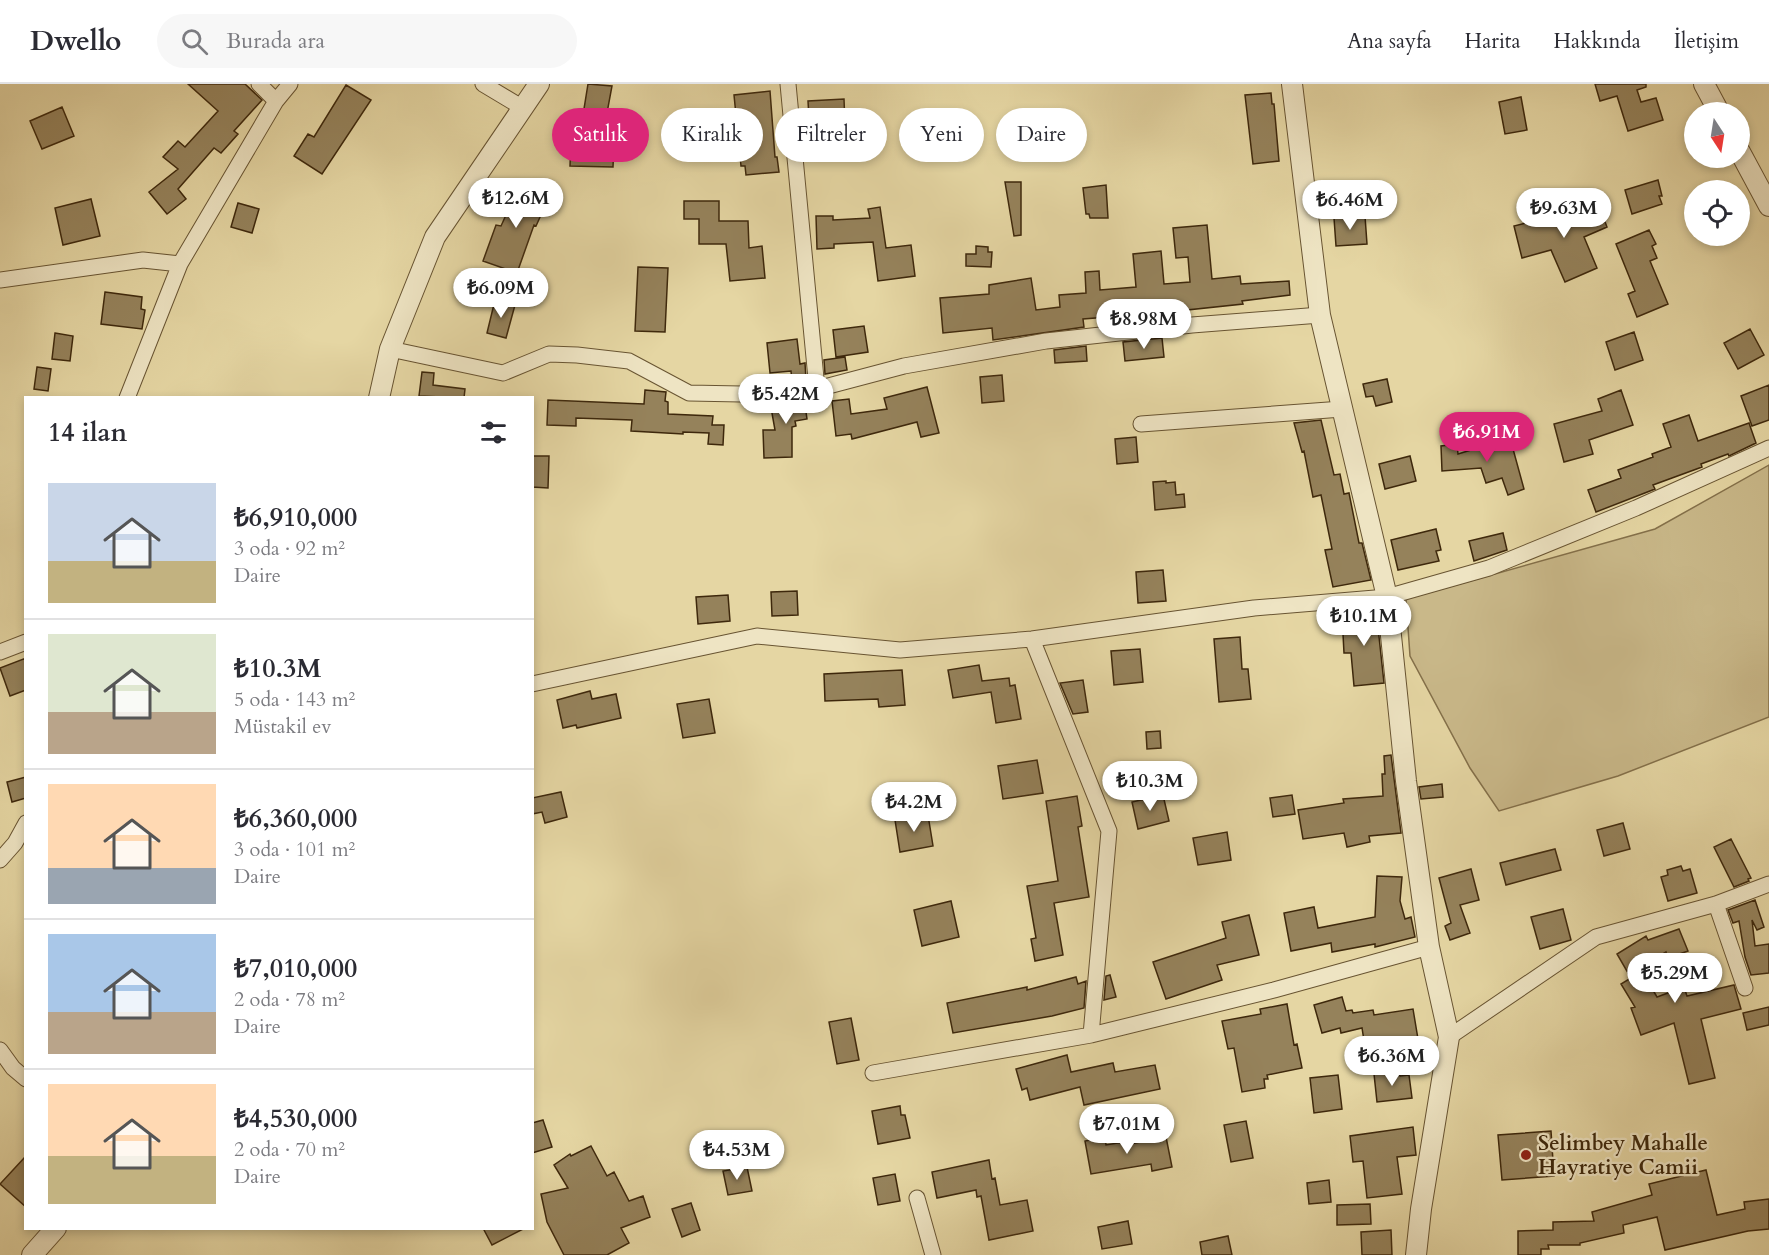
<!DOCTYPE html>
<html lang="tr">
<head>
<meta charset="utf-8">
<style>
	:root { --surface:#fff; --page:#f7f7f7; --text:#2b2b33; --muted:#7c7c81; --line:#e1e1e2; --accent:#db2777 }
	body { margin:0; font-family:Cardo,serif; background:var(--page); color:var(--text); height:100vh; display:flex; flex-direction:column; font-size:22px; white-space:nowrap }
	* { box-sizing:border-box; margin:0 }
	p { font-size:20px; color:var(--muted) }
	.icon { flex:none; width:33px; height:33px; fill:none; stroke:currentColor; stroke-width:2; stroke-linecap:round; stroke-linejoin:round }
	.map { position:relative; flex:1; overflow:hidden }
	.side { position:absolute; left:24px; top:312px; width:510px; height:834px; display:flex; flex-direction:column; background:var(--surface); border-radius:0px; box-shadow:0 3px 9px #0003 }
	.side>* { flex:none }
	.guide { position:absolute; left:552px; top:24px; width:570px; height:54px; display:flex; gap:12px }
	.needle { width:39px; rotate:168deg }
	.buttons { position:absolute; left:1684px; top:18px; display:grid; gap:12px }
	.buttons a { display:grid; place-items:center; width:66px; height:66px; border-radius:50%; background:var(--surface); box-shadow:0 3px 9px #0003; font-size:30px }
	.price { position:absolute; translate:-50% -51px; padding:0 14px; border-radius:21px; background:#fff; color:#222; font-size:20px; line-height:39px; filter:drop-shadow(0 2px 3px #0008) }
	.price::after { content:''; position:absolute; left:50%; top:36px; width:18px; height:14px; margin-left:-9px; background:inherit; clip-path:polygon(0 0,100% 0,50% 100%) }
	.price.on { background:var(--accent); color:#fff }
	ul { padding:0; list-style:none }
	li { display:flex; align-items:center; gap:18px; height:150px; padding:0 24px }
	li+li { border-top:2px solid var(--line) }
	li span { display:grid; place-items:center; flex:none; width:168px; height:120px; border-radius:0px; color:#555 }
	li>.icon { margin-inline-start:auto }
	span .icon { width:72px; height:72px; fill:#fffc; stroke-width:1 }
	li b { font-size:26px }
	h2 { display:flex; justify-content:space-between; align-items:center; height:72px; padding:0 24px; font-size:26px }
	.chip { padding:0 21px; border-radius:27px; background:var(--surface); box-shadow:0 3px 9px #0003; font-size:21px; line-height:54px }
	.chip.on { background:var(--accent); color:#fff }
	header { display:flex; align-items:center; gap:36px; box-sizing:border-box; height:84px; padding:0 30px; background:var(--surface); border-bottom:2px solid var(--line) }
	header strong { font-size:28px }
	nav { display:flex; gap:33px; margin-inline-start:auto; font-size:21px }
	.search { width:420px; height:54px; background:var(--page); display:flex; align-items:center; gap:15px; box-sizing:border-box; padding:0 21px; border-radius:33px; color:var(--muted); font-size:22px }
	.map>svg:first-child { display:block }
	.green { fill:#c9b889; stroke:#84704a; stroke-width:1.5 }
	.building { fill:#95825b; stroke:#3e280c; stroke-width:1.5 }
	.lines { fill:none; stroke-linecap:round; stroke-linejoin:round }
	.minor-casing { stroke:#685432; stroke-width:17 }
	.tertiary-casing { stroke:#685432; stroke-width:22 }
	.minor { stroke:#eee4c3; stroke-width:15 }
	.tertiary { stroke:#eee4c3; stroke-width:20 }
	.poi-dot { fill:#8f2418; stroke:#eee4c3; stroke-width:2 }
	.labels { text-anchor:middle; stroke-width:4.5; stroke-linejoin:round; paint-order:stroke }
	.poi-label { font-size:21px; font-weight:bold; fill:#3e280c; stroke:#eee4c3; text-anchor:start }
</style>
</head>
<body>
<header>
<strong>Dwello</strong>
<div class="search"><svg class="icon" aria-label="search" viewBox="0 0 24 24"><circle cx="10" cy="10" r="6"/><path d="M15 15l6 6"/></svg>Burada ara</div>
<nav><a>Ana sayfa</a><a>Harita</a><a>Hakkında</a><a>İletişim</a></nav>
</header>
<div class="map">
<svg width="1769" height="1171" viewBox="0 0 1769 1171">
	<rect width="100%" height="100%" fill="#e5d6a3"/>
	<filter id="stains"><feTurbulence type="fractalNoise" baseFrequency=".00333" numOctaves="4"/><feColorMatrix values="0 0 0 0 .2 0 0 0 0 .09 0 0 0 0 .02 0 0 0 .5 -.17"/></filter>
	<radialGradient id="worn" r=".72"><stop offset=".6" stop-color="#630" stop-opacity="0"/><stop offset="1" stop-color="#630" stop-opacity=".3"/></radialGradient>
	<path class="green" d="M1769,381V633L1618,692L1499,727L1470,684L1410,572L1406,515L1655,445Z"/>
	<path class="building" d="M188,0H245L262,16L234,47L238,50L221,69L214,64L178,105L186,115L167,130L149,108L178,85L163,73L178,57L185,63L218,27Z
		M588,0L612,2L607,29L584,25Z
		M1595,0H1646V3L1637,6L1641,18L1656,14L1663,36L1628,47L1617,12L1600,17Z
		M346,1L371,16L322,90L294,72L308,50L314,53Z
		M770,7L775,73H777L779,88L746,91L745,82H741L734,11Z
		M1271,9L1272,20H1274L1279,77L1253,80L1245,11Z
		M1521,13L1527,46L1505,50L1499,18Z
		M844,15L845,41L816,43L815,33L809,34L808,17Z
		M62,23L74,52L42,65L30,37Z
		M571,57L614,58L613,83L570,82Z
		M1658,96L1662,112H1659L1662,120L1632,130L1625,106Z
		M521,98L550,111L536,142L534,141L517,189L483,177L496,141L501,142Z
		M1005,98H1021V151L1014,152Z
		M1106,101L1108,134H1090L1089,130H1086L1083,104Z
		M91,115L100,152L63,161L55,124Z
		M684,117H719V137H748L749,164L762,162L765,194L730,197L726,160H699V135H684Z
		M1597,117L1607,143L1584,153L1597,184L1565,198L1551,166L1522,174L1514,142L1576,126Z
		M238,119L259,125L252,149L231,143Z
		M880,123L886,164L911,161L915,192L878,197L873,158L834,160V164L817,165L816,132H833V136L870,134L868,125Z
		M1365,132L1367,160L1336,162L1334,134Z
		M1207,141L1212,195L1240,192L1241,200L1289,197L1290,211L1242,217L1243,220L1178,227L1179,231L1160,232V235L1122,239L1121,232L1083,235L1084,243L993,256L992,244L943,249L940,214L989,210V201L1031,194L1036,226L1060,223L1059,211L1086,209L1085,188L1099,187L1100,206L1136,203L1133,170L1161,167L1164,200L1190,198L1188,173L1176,174L1173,144Z
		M1649,146L1656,160L1652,162L1657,174L1650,177L1668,220L1637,233L1628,210L1635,207L1616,160Z
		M976,162L988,163V168H992L991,183L966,182V170H976Z
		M638,183L668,184L665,248L635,247Z
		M470,192H483V214H471Z
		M105,208L142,213L141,225L145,226L142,245L101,240Z
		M495,216L515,221L506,254L487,249Z
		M864,242L868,268L836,273L833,246Z
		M1750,245L1764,271L1738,285L1724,259Z
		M1634,248L1643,276L1615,286L1606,258Z
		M55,249L73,252L70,277L52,275Z
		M1162,254L1164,273L1125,277L1123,258Z
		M797,255L800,280L805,279L806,296L792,297L791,287L770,289L767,259Z
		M1086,262L1087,277L1055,279L1054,266Z
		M845,273L847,286L825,290L824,276Z
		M37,283L51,285L48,307L34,305Z
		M422,288L434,289L433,301L465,305L464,314L419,312Z
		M1002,291L1004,317L982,319L980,293Z
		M1387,295L1392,318L1376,322L1373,312L1366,313L1363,300Z
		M1769,301V336L1752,342L1741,312Z
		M927,303L939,349L921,353L917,338L852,355L851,350L836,352L832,317L849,315L851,330L887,325L884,314Z
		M645,306L666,308L665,317L668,318V330L713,332L712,341H724L723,361L708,360L709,349L683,348V350L631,347L632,336L576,334V342L547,341L548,316L644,320Z
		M1621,306L1633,341L1589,356L1593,370L1564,378L1554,340L1602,327L1598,315Z
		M820,314L822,325L806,328L807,335L795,337L796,342L792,343V373L764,374L763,346H775L770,318Z
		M1689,331L1698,357L1749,339L1756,359L1729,372L1728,370L1701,380L1702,383L1653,401L1655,405L1596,428L1588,406L1621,394L1618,386L1653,373L1652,370L1671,363L1663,340Z
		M1321,336L1334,391L1340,390L1344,410L1349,409L1359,459H1362L1371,496L1333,503L1325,466L1332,465L1321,411L1313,413L1304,367L1302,368L1294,339Z
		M1136,353L1138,378L1117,380L1115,355Z
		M1510,354L1524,405L1508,411L1502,394L1486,399L1481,384L1442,387L1441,362L1457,360L1458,370Z
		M532,372H549L548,404L532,403Z
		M1410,372L1416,397L1385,405L1379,380Z
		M1166,397V399L1175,398L1176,411L1184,410L1185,423L1155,426L1153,398Z
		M1436,445L1441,466L1436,467L1439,477L1398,486L1391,456Z
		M1503,449L1507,466L1474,477L1469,457Z
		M1163,486L1166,517L1138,519L1136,488Z
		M797,507L798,531L772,532L771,508Z
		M728,511L730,537L698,540L696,513Z
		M1376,525L1384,599L1354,602L1351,569H1344L1343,550L1348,549L1346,527Z
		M1240,553L1242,585H1248L1251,615L1219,618L1214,555Z
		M1140,565L1143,598L1114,601L1111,567Z
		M26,574V606L10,612L0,584Z
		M979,581L982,597L1009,594L1010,602L1015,601L1021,635L996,639L991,608L953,614L948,586Z
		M902,586L905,621L879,623L878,615L825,617L824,590Z
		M1083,596L1088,628L1073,630L1060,599Z
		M590,607L592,615L616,610L621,634L577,644L576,641L563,644L557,616Z
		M709,615L715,649L683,654L677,620Z
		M1160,647L1161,664L1147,665L1146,648Z
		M1391,671L1401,749L1369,752L1370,758L1347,763L1344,749L1303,755L1298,726L1344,719L1343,715L1383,712L1382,690H1385L1384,672Z
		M1037,676L1043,709L1003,715L998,682Z
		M26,693V714L12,718L7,698Z
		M1442,700L1443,713L1421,715L1419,703Z
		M561,708L567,733L545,739L542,728L532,730V714Z
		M1163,711L1169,737L1138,745L1132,718Z
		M1292,711L1295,730L1273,733L1270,714Z
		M1077,712L1082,742L1078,743L1089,813L1054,819L1063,871L1035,877L1031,855L1036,854L1027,802L1058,797L1046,717Z
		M928,731L933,762L900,768L895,736Z
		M1623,739L1630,765L1604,772L1597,746Z
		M1227,748L1231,776L1198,781L1193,754Z
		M1731,755L1751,794L1748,795L1749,797L1734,803L1714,763Z
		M1555,765L1561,786L1506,801L1500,779Z
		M1681,782L1683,787L1690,785L1697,809L1668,817L1661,793L1668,791L1667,786Z
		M1471,785L1479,816L1460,821L1470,849L1450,856L1445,842L1451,839L1439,794Z
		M1377,792L1402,793L1400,817L1405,835L1411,833L1415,853L1375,863V860L1332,868L1331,859L1291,867L1284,829L1314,823L1318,844L1375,833Z
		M1755,816L1764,843L1757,846L1752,836L1755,862L1769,860V889L1751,891L1745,873L1739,837L1733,839L1728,826Z
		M951,817L959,853L922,862L914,826Z
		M1563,825L1571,856L1540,865L1531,833Z
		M1249,831L1259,871L1217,881L1222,896L1166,915L1153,878L1226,854L1222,838Z
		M1679,845L1688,867L1668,874L1666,868L1640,884L1657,913L1684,903L1687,912L1734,901L1741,925L1701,935L1715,994L1689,1000L1674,939L1641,951L1631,924L1635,923L1621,900L1631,894L1617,870L1646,852L1648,856Z
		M1110,891L1116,913L1104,916L1106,892Z
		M1076,893L1078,900L1086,897L1084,924L1052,932L953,949L947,919L1027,903V906Z
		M1342,913L1346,927L1352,926L1353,929L1373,926L1374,931L1413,925L1418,955L1365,963L1362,944L1341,949L1340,944L1322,949L1314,921Z
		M1287,920L1294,961L1297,960L1302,984L1267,991L1268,995H1264L1265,1004L1242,1008L1234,964L1228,965L1222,937L1261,930L1260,925Z
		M1769,923V941L1747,946L1743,929Z
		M851,934L859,976L837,980L829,938Z
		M1067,971L1071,988L1113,979L1115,988L1155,981L1160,1005L1084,1021L1080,1003L1030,1016L1027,1004L1022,1006L1016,985Z
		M1399,988L1400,992L1409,991L1412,1014L1377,1018L1374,990Z
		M1338,991L1342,1025L1314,1029L1310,994Z
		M900,1022L901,1031H905L910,1054L878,1060L872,1027Z
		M543,1036L552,1063L532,1069V1039Z
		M1246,1037L1253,1074L1231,1078L1224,1041Z
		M1413,1043L1416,1071L1397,1073L1402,1110L1367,1114L1363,1077L1353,1078L1350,1052Z
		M1551,1047L1554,1092L1502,1096L1498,1051Z
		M1105,1053L1106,1061L1130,1057V1060L1166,1053L1172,1083L1152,1087L1151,1080L1091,1090L1085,1057Z
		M591,1062L607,1092L614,1088L629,1117L643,1112L650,1133L621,1144L629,1159L607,1171H564L547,1138L541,1110L568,1104L554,1081L570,1070L571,1072Z
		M26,1072V1123L0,1100Z
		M989,1076L992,1095L995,1094L1000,1121L1027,1116L1033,1147L989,1156L981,1112L977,1113L976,1106L937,1114L932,1088Z
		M747,1083L752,1107L728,1111L723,1087Z
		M1706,1086L1717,1131L1745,1125L1744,1118L1769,1115V1145L1748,1147L1665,1166L1657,1133L1623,1141L1624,1149L1580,1159V1161H1548L1549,1165H1541V1171H1518V1147L1553,1146V1138L1594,1137L1592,1128L1652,1111L1649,1100Z
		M895,1090L900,1117L878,1121L873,1094Z
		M1329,1096L1331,1118L1309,1120L1307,1099Z
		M691,1119L700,1146L682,1153L672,1125Z
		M1370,1120L1371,1140L1337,1141V1121Z
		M1128,1137L1132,1160L1102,1165L1098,1143Z
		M483,1144H525L492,1161Z
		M1391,1146L1392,1171H1362L1361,1148Z
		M1228,1152L1232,1171H1202L1200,1158Z"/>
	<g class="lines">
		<g class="minor-casing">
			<path id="minor" d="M259,0L276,17
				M483,0L523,24
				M788,0L817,305
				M0,196L143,176L180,180
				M390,265L503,289L549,270L577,271L629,277L689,309L741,310L817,305L904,282L1046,257L1192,241L1320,231
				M127,314L180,180L276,17L290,0
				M1141,340L1342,325
				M1032,555L1109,747L1091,951
				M0,568L26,558
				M532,600L757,552L900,566L1032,555L1254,524L1387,513L1489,484L1636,424L1769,364
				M0,776L15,759L26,739
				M1716,820L1745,904
				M1449,953L1596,853L1716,820L1769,800
				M0,966L13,984L26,995
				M873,989L1091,951L1274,906L1429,863
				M917,1114L933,1171"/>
		</g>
		<g class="tertiary-casing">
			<path id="tertiary" d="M1292,0L1320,231L1387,513L1406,697L1429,863L1449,953L1421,1125L1416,1171
				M1704,0L1719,28
				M1740,68L1769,122
				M379,314L390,265L435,153L539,0
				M32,1171L56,1144"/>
		</g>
		<use href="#minor" class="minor"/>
		<use href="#tertiary" class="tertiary"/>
	</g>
	<circle class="poi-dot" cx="1526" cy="1071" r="6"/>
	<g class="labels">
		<g class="poi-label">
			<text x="1538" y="1066">Selimbey Mahalle<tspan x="1538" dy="24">Hayratiye Camii</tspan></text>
		</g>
	</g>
	<rect width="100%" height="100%" filter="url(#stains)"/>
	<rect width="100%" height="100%" fill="url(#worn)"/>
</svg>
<div class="buttons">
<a><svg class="needle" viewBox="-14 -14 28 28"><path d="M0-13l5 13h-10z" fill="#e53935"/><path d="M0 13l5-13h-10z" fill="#7c7c81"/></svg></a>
<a><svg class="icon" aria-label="locate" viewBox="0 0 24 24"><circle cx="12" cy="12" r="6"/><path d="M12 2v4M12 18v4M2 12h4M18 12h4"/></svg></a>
</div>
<b class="price" style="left:516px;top:145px">₺12.6M</b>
<b class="price" style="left:1350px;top:147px">₺6.46M</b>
<b class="price" style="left:1564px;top:155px">₺9.63M</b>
<b class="price" style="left:501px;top:235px">₺6.09M</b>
<b class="price" style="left:1144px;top:266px">₺8.98M</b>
<b class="price" style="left:786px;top:341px">₺5.42M</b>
<b class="price on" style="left:1487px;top:379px">₺6.91M</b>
<b class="price" style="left:1364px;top:563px">₺10.1M</b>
<b class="price" style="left:1150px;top:728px">₺10.3M</b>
<b class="price" style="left:914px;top:749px">₺4.2M</b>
<b class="price" style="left:1675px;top:920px">₺5.29M</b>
<b class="price" style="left:1392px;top:1003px">₺6.36M</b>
<b class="price" style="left:1127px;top:1071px">₺7.01M</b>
<b class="price" style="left:737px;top:1097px">₺4.53M</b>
<div class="guide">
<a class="chip on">Satılık</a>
<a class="chip">Kiralık</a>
<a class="chip">Filtreler</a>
<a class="chip">Yeni</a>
<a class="chip">Daire</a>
</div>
<section class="side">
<h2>14 ilan<svg class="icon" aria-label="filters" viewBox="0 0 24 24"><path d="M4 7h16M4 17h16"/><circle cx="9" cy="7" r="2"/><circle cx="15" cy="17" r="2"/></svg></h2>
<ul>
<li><span style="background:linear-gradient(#c9d6e8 65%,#c2b280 0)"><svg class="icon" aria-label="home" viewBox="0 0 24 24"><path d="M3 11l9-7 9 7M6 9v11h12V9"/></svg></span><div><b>₺6,910,000</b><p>3 oda · 92 m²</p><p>Daire</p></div></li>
<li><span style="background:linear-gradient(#dfe7d0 65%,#b9a48a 0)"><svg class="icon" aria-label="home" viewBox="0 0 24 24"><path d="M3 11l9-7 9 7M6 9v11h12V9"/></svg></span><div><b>₺10.3M</b><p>5 oda · 143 m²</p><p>Müstakil ev</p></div></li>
<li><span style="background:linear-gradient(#ffd9b3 70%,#9aa5b1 0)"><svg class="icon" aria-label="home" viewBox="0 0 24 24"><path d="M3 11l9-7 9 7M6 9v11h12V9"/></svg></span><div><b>₺6,360,000</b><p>3 oda · 101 m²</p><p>Daire</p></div></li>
<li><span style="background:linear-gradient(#a9c7e8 65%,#b9a48a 0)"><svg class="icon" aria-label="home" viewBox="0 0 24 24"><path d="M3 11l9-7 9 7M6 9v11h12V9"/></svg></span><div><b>₺7,010,000</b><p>2 oda · 78 m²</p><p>Daire</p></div></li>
<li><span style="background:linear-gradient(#ffd9b3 60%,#c2b280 0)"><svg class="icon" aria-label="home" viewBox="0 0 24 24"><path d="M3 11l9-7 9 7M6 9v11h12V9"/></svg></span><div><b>₺4,530,000</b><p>2 oda · 70 m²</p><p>Daire</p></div></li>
</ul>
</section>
</div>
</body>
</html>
